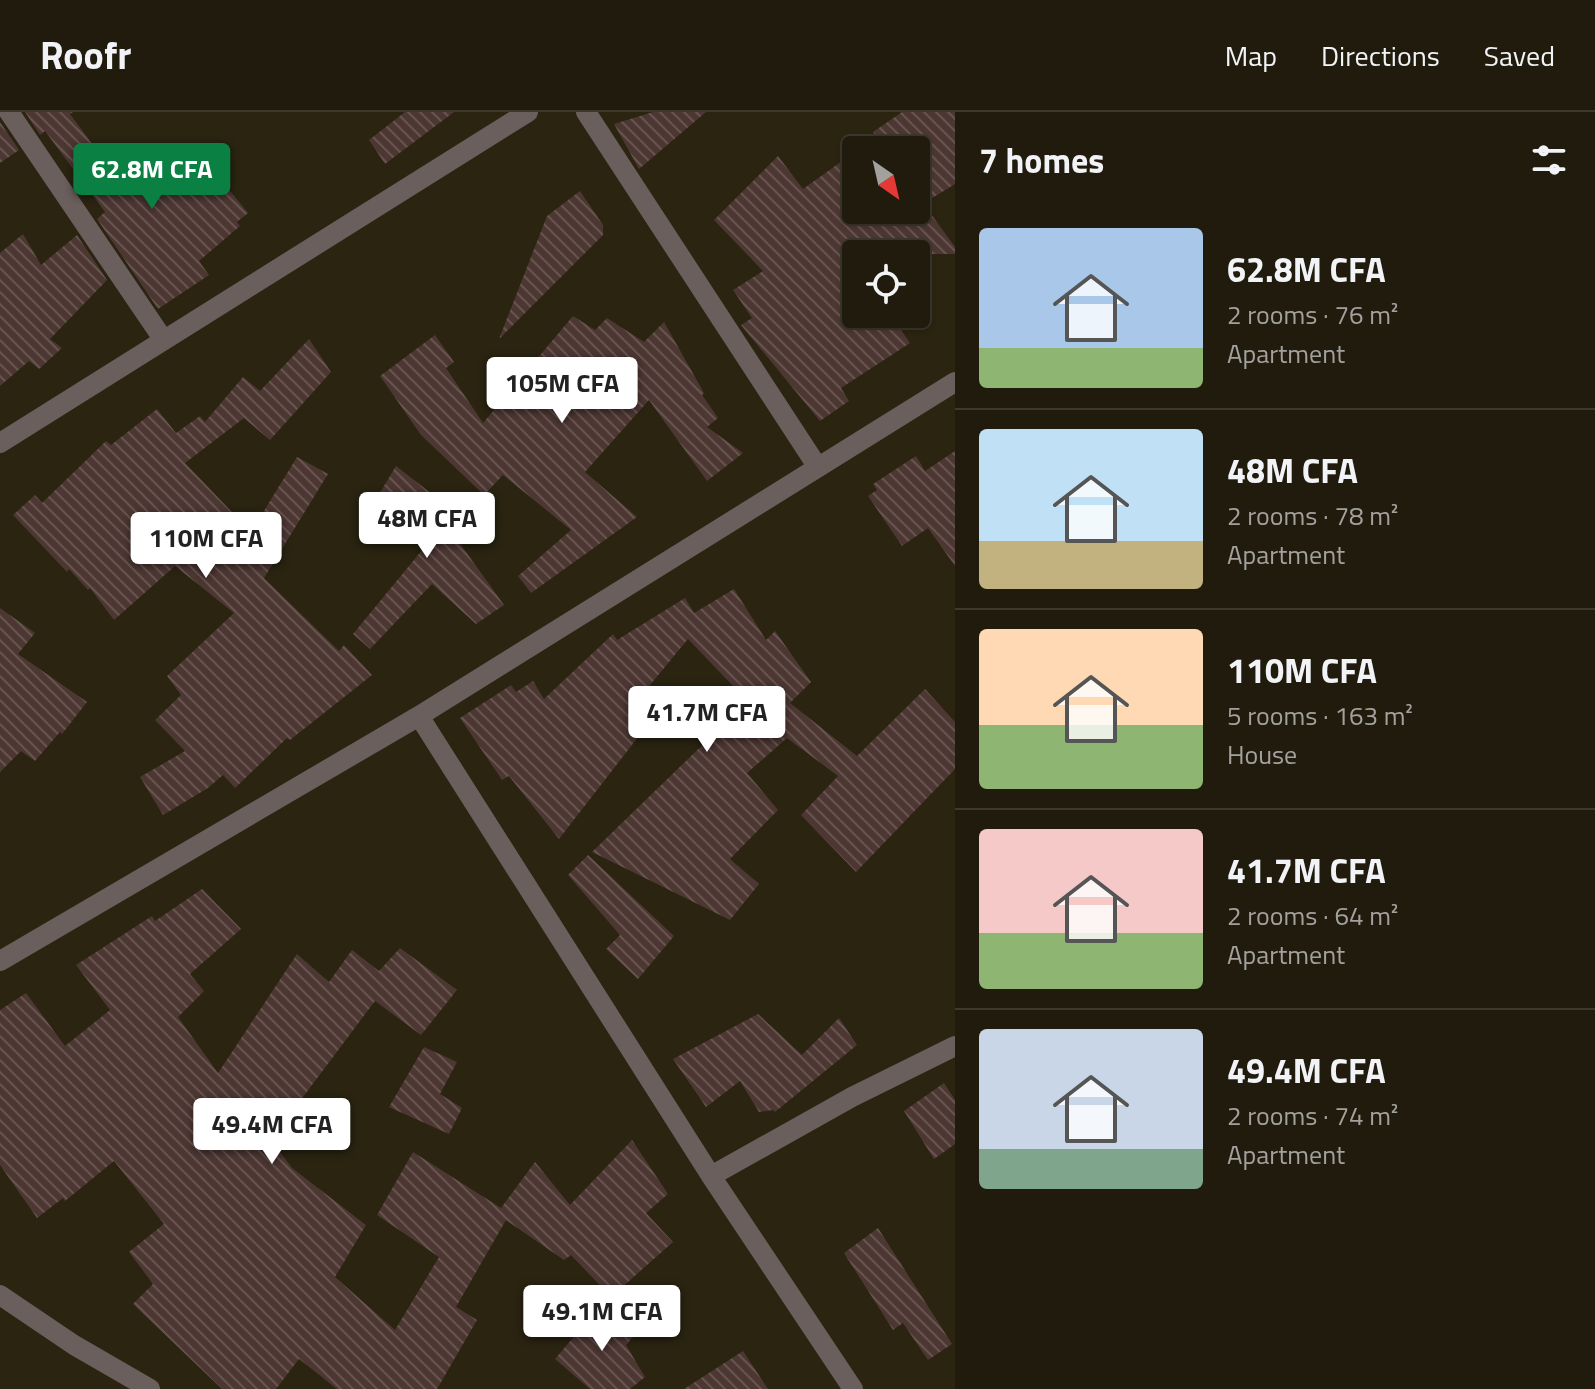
<!DOCTYPE html>
<html lang="en">
<head>
<meta charset="utf-8">
<style>
	:root { --surface:#201b0d; --page:#2d281b; --text:#f1f3f6; --muted:#a2a19d; --line:#3d392e; --accent:#0b8043 }
	body { margin:0; font-family:"Titillium Web",sans-serif; background:var(--page); color:var(--text); height:100vh; display:flex; flex-direction:column; font-size:30px; white-space:nowrap }
	* { box-sizing:border-box; margin:0 }
	p { font-size:26px; color:var(--muted) }
	.icon { flex:none; width:44px; height:44px; fill:none; stroke:currentColor; stroke-width:2; stroke-linecap:round; stroke-linejoin:round }
	.map { position:relative; flex:1; overflow:hidden }
	.panel { display:flex; flex-direction:column; background:var(--surface); width:640px }
	.panel>* { flex:none }
	.needle { width:52px; rotate:146deg }
	.tools { position:absolute; left:842px; top:24px; display:grid; gap:16px }
	.tools a { display:grid; place-items:center; width:88px; height:88px; border-radius:8px; background:var(--surface); box-shadow:0 2px 6px #0004,0 0 0 2px var(--line); font-size:40px }
	.price { position:absolute; translate:-50% -68px; padding:0 18px; border-radius:8px; background:#fff; color:#222; font-size:26px; line-height:52px; filter:drop-shadow(0 2px 4px #0008) }
	.price::after { content:''; position:absolute; left:50%; top:48px; width:24px; height:18px; margin-left:-12px; background:inherit; clip-path:polygon(0 0,100% 0,50% 100%) }
	.price.on { background:var(--accent); color:#fff }
	ul { padding:0; list-style:none }
	li { display:flex; align-items:center; gap:24px; height:200px; padding:0 24px }
	li+li { border-top:2px solid var(--line) }
	li span { display:grid; place-items:center; flex:none; width:224px; height:160px; border-radius:8px; color:#555 }
	li>.icon { margin-inline-start:auto }
	span .icon { width:96px; height:96px; fill:#fffc; stroke-width:1 }
	li b { font-size:34px }
	h2 { display:flex; justify-content:space-between; align-items:center; height:96px; padding:0 24px; font-size:34px }
	header { display:flex; align-items:center; gap:48px; box-sizing:border-box; height:112px; padding:0 40px; background:var(--surface); border-bottom:2px solid var(--line) }
	header strong { font-size:38px }
	nav { display:flex; gap:44px; margin-inline-start:auto; font-size:28px }
	main { display:flex; flex:1; min-height:0 }
	.map>svg:first-child { display:block }
	.building { fill:url(#building-back-hatch) }
	.lines { fill:none; stroke-linecap:round; stroke-linejoin:round }
	.minor { stroke:#6a5f5d; stroke-width:20 }
</style>
</head>
<body>
<header>
<strong>Roofr</strong>
<nav><a>Map</a><a>Directions</a><a>Saved</a></nav>
</header>
<main>
<div class="map">
<svg width="955" height="1277" viewBox="0 0 955 1277">
	<defs>
		<pattern id="building-back-hatch" width="6" height="6" patternUnits="userSpaceOnUse" patternTransform="scale(2)"><rect width="6" height="6" fill="#4d3733"/><path d="M-1 5l2 2M0 0l6 6M5-1l2 2" fill="none" stroke="#675450"/></pattern>
	</defs>
	<rect width="100%" height="100%" fill="#2a2411"/>
	<path class="building" d="M25,0H73L70,2L126,78L161,44L178,66L204,47L248,101L237,110L240,114L199,149L209,163L158,197L97,107L105,100L45,19L40,23Z
		M405,0H454L385,52L369,28Z
		M653,0H706L639,57L614,12Z
		M902,0H955V72L916,96V38H885L873,20Z
		M0,10L19,38L0,51Z
		M856,39V98H928L955,135V142H856V202H890L910,231L841,276L849,289L820,309L741,213L752,206L733,178L763,159L714,108L778,44L803,77Z
		M580,79L603,113V123L499,227L547,104Z
		M23,122L41,153L77,123L107,168L50,227L62,236L39,257L29,249L0,274V141Z
		M573,204L595,218L607,206L644,230L664,210L704,281L702,283L718,306L707,315L743,341L707,369L649,288L585,360L637,405L531,481L518,464L571,418L503,363L484,383L421,323L380,264L435,223L454,250L446,256L483,311Z
		M309,227L331,260L270,328L244,306L185,351L251,420L297,345L328,362L264,466L339,539L344,533L372,563L290,628L287,626L235,676L223,663L208,676L163,703L140,665L185,639L155,608L181,583L167,564L234,501L175,454L114,508L90,476L88,478L69,457L67,460L13,403L35,383L42,391L106,329L111,333L157,297L176,321L200,304L205,310L243,265L260,279Z
		M955,339V454L928,416L902,434L868,384L877,378L873,372L916,344L925,359Z
		M396,354L463,406L451,419L504,493L476,512L432,472L370,537L353,522L427,432L372,394Z
		M734,477L766,528L775,519L811,570L790,591L857,644L925,577L955,610V657L856,760L801,703L838,664L787,626L747,661L778,698L730,747L759,772L730,808L592,740L723,613L710,595L733,574L688,527L650,573L663,593L559,727L509,664L502,668L460,606L511,573L516,580L533,569L544,587L613,522L617,528L685,486L694,501Z
		M0,496L35,521L18,542L87,590L62,622L60,620L35,649L21,639L0,660Z
		M588,743L674,824L638,867L606,837L620,823L568,763Z
		M202,777L241,817L190,862L204,879L178,905L218,961L297,842L329,870L352,838L379,859L400,836L457,878L421,923L375,889L294,997L301,1007L271,1028L292,1056L366,1113L335,1165L395,1218L439,1145L377,1103L413,1040L501,1096L535,1050L570,1093L632,1028L668,1082L646,1101L673,1130L611,1185L571,1143L564,1148L506,1108L456,1195L477,1208L437,1277H337L299,1247L276,1277H222L133,1192L153,1172L129,1140L164,1112L114,1049L65,1089L63,1086L37,1106L0,1053V898L26,881L65,934L110,898L76,853L152,804L155,809Z
		M758,902L802,943L839,906L857,933L775,1000L773,998L759,1000L740,969L706,995L673,947Z
		M424,935L457,950L440,982L462,996L449,1022L389,995Z
		M944,971L955,988V1032L934,1047L904,999Z
		M878,1116L952,1232L928,1248L903,1211L893,1218L844,1141Z
		M603,1190L636,1222L626,1233L645,1265L630,1277H590L555,1247Z
		M743,1239L768,1277H684Z"/>
	<g class="lines">
		<path class="minor" d="M9,0L163,227
			M586,0L817,354
			M0,331L528,0
			M419,604L711,1064L853,1277
			M0,849L419,604L955,270
			M711,1064L852,985L955,934
			M0,1183L74,1233L150,1277"/>
	</g>
</svg>
<div class="tools">
<a><svg class="needle" viewBox="-14 -14 28 28"><path d="M0-13l5 13h-10z" fill="#e53935"/><path d="M0 13l5-13h-10z" fill="#a2a19d"/></svg></a>
<a><svg class="icon" aria-label="locate" viewBox="0 0 24 24"><circle cx="12" cy="12" r="6"/><path d="M12 2v4M12 18v4M2 12h4M18 12h4"/></svg></a>
</div>
<b class="price on" style="left:152px;top:99px">62.8M CFA</b>
<b class="price" style="left:562px;top:313px">105M CFA</b>
<b class="price" style="left:427px;top:448px">48M CFA</b>
<b class="price" style="left:206px;top:468px">110M CFA</b>
<b class="price" style="left:707px;top:642px">41.7M CFA</b>
<b class="price" style="left:272px;top:1054px">49.4M CFA</b>
<b class="price" style="left:602px;top:1241px">49.1M CFA</b>
</div>
<section class="panel">
<h2>7 homes<svg class="icon" aria-label="filters" viewBox="0 0 24 24"><path d="M4 7h16M4 17h16"/><circle cx="9" cy="7" r="2"/><circle cx="15" cy="17" r="2"/></svg></h2>
<ul>
<li><span style="background:linear-gradient(#a9c7e8 75%,#8fb573 0)"><svg class="icon" aria-label="home" viewBox="0 0 24 24"><path d="M3 11l9-7 9 7M6 9v11h12V9"/></svg></span><div><b>62.8M CFA</b><p>2 rooms · 76 m²</p><p>Apartment</p></div></li>
<li><span style="background:linear-gradient(#bfe0f5 70%,#c2b280 0)"><svg class="icon" aria-label="home" viewBox="0 0 24 24"><path d="M3 11l9-7 9 7M6 9v11h12V9"/></svg></span><div><b>48M CFA</b><p>2 rooms · 78 m²</p><p>Apartment</p></div></li>
<li><span style="background:linear-gradient(#ffd9b3 60%,#8fb573 0)"><svg class="icon" aria-label="home" viewBox="0 0 24 24"><path d="M3 11l9-7 9 7M6 9v11h12V9"/></svg></span><div><b>110M CFA</b><p>5 rooms · 163 m²</p><p>House</p></div></li>
<li><span style="background:linear-gradient(#f6c9c9 65%,#8fb573 0)"><svg class="icon" aria-label="home" viewBox="0 0 24 24"><path d="M3 11l9-7 9 7M6 9v11h12V9"/></svg></span><div><b>41.7M CFA</b><p>2 rooms · 64 m²</p><p>Apartment</p></div></li>
<li><span style="background:linear-gradient(#c9d6e8 75%,#7fa58c 0)"><svg class="icon" aria-label="home" viewBox="0 0 24 24"><path d="M3 11l9-7 9 7M6 9v11h12V9"/></svg></span><div><b>49.4M CFA</b><p>2 rooms · 74 m²</p><p>Apartment</p></div></li>
</ul>
</section>
</main>
</body>
</html>
